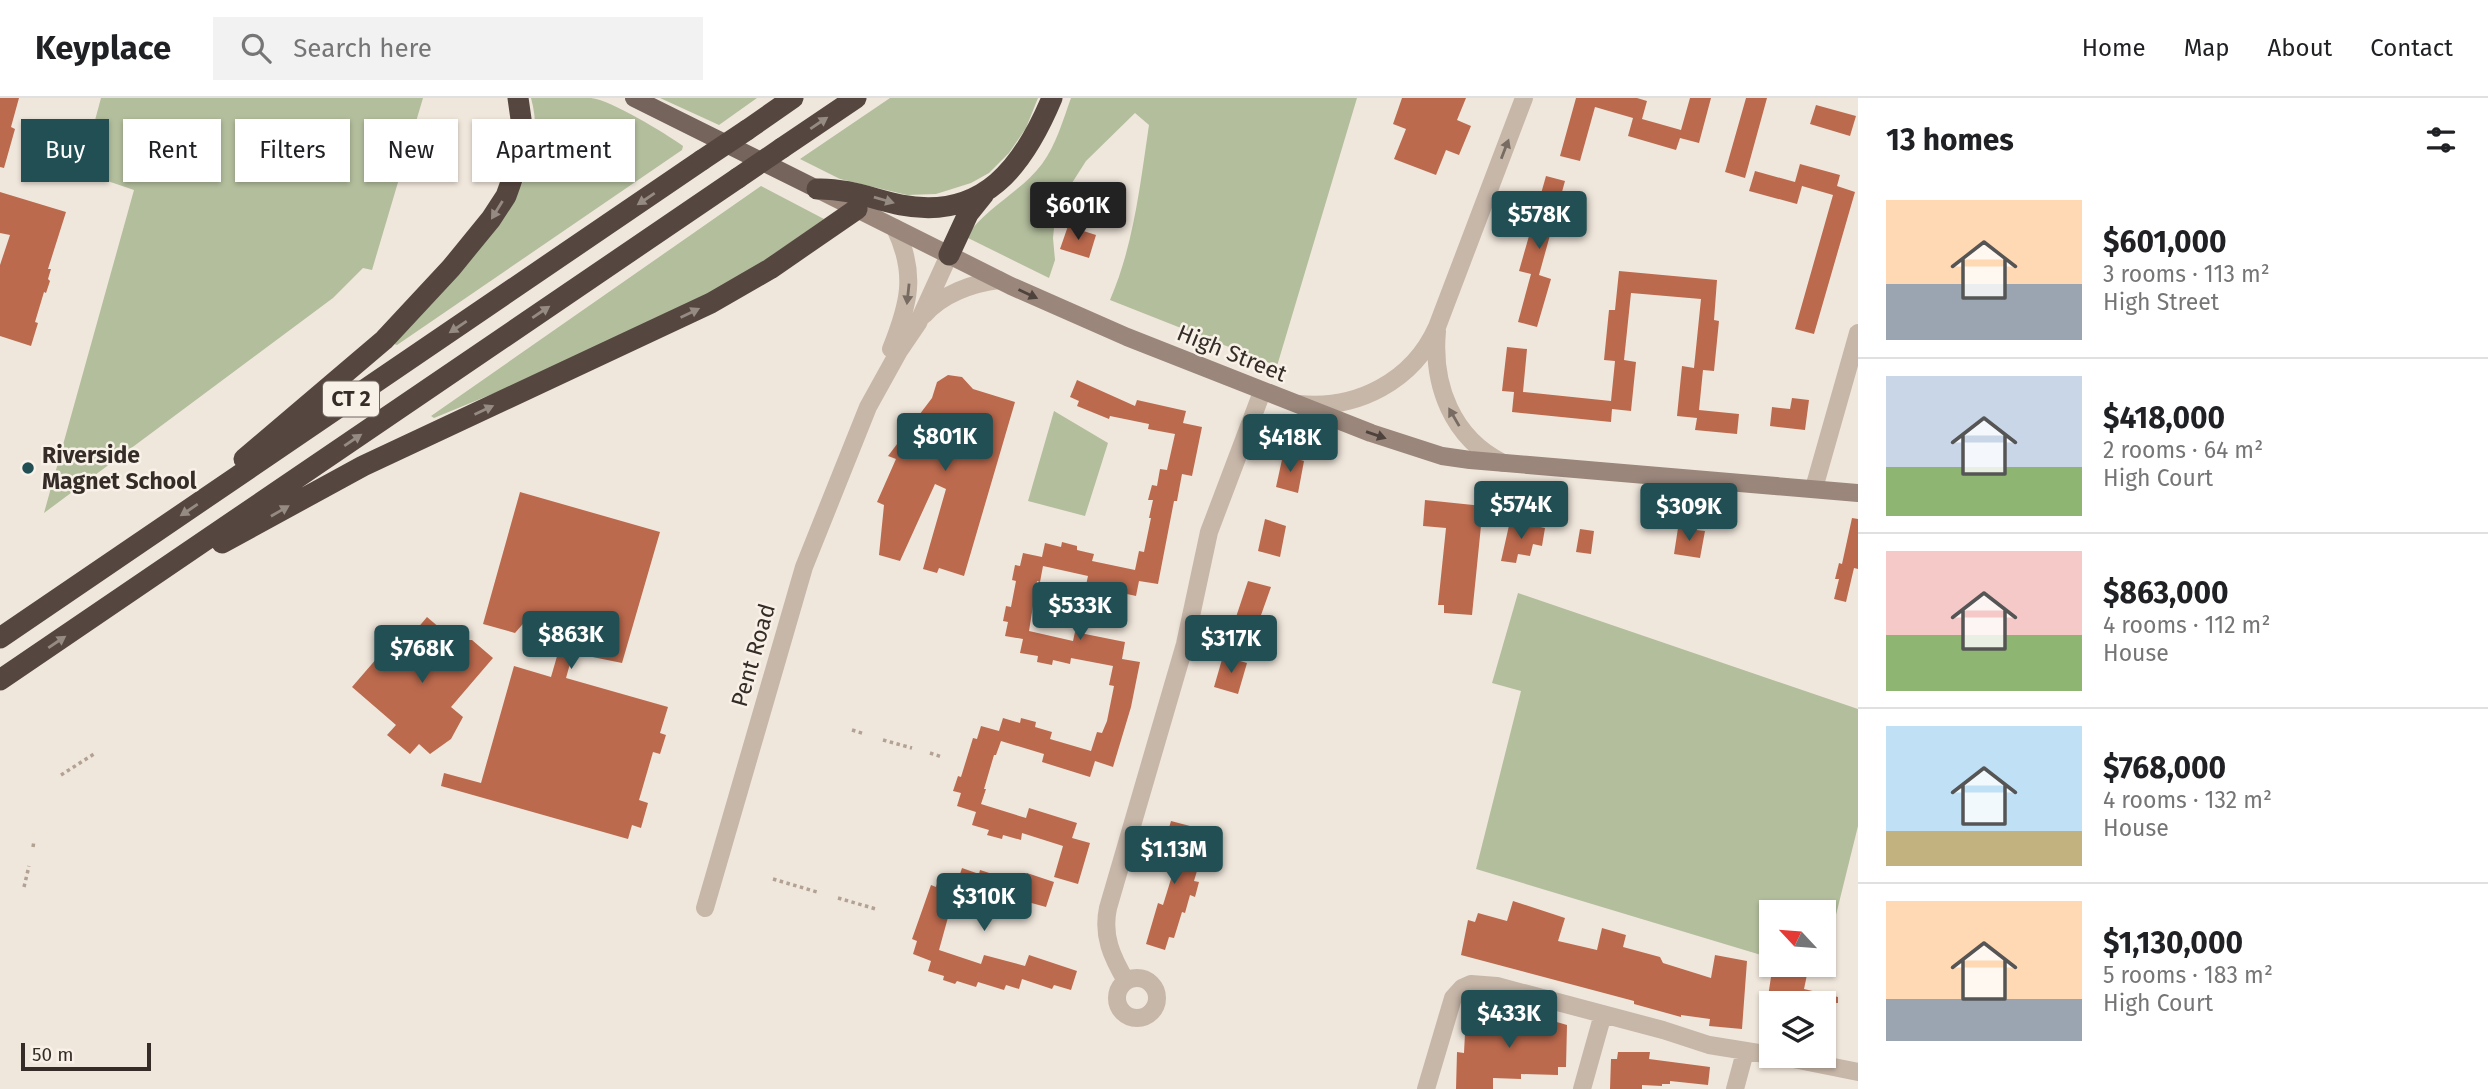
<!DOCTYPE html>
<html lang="en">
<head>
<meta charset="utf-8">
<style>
	:root { --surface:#fff; --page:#f2f2f2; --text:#202124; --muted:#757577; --line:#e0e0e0; --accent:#214f53 }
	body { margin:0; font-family:"Fira Sans",sans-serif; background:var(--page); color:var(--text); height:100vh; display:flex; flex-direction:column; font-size:26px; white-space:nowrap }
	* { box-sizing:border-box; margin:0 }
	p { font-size:23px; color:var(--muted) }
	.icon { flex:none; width:38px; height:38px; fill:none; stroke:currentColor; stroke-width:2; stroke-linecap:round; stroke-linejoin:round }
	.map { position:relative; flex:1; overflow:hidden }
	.details { display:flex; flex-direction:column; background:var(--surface); width:630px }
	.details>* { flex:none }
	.guide { position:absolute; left:21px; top:21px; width:665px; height:63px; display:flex; gap:14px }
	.needle { width:46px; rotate:296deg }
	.buttons { position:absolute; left:1759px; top:802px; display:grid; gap:14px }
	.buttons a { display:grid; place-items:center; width:77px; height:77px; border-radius:0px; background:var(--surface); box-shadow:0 2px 5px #0004; font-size:35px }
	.scale { position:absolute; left:21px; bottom:18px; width:130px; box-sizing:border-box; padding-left:7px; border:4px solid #352c28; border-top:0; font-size:19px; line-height:24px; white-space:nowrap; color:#352c28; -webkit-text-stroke:5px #f8f1e8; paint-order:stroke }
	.price { position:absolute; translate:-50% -60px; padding:0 16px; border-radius:7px; background:var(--accent); color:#fff; font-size:23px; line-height:46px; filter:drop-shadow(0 2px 4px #0008) }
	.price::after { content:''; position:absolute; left:50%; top:42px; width:21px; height:16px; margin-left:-10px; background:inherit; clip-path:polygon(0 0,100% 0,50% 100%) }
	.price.selected { background:#222; color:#fff }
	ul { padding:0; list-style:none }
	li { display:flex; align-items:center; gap:21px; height:175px; padding:0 28px }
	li+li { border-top:2px solid var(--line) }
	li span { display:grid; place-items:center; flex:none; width:196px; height:140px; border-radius:0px; color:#555 }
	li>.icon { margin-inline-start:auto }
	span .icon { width:84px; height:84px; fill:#fffc; stroke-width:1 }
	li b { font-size:30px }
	h2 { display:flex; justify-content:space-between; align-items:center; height:84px; padding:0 28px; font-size:30px }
	.pill { padding:0 24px; border-radius:0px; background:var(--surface); box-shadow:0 2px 5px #0004; font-size:24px; line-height:63px }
	.pill.selected { background:var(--accent); color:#fff }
	header { display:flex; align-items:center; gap:42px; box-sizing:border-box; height:98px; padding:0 35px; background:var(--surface); border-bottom:2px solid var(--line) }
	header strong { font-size:33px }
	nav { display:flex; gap:38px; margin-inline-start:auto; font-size:24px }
	.search { width:490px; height:63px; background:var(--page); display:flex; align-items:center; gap:18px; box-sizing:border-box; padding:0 24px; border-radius:0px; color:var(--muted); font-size:26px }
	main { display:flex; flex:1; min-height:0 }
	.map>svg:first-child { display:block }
	.green { fill:#b3be9d }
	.building { fill:#bc6a4e }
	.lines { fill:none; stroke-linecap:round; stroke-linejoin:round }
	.path { stroke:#b3a193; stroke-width:3.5; stroke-dasharray:3.5 3.5; stroke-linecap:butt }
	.minor { stroke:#c7b7a9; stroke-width:18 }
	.tertiary { stroke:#c7b7a9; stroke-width:18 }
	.secondary { stroke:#9a867b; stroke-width:18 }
	.primary { stroke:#75645b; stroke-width:18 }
	.motorway { stroke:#554740; stroke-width:21 }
	.motorway-bridge { stroke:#554740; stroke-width:21 }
	.oneway { fill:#968b83 }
	.oneway2 { fill:#776b62 }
	.oneway3 { fill:#4e423d }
	.poi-dot { fill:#214f53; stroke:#f8f1e8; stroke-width:2.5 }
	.labels { text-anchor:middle; stroke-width:5; stroke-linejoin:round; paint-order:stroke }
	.shield { fill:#f8f1e8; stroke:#706762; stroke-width:2 }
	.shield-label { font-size:21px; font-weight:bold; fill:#352c28 }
	.street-label { font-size:23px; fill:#352c28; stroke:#f8f1e8 }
	.poi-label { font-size:23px; font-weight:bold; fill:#352c28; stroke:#f8f1e8; text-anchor:start }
</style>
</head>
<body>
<header>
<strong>Keyplace</strong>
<div class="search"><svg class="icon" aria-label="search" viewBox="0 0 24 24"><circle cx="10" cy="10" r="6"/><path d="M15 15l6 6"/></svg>Search here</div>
<nav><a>Home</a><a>Map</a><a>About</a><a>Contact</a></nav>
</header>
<main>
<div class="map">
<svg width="1858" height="991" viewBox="0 0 1858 991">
	<rect width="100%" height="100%" fill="#f0e7dc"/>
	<path class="green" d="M101,0H423L372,172L363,170L333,200L44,415L134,92L81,74Z
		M531,0C551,0 572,0 591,0C611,2 665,35 683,48L682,52L397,247L394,246C416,221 438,195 460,169C502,120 550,70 531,0Z
		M660,0H757L719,27Z
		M890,0H1038L1026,30L1009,55L989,75L971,85L936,96L907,97L840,81L800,61Z
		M1071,0H1357L1277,268L1110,202C1134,146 1140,87 1149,27L1135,15L1086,63L1056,110L1053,140L1055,162L1049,180L966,139C986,109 1021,94 1042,66C1056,47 1063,22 1071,0Z
		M761,88L824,121L717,196L570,264L434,320L431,318Z
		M1054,313L1108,345L1085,418L1028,403Z
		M1518,495L1858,611V728L1833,829L1824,855V814H1771V860L1476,771L1521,593L1492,585Z"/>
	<path class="building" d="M0,0H19L11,29L15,31L4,70L0,69Z
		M1402,0H1466L1457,22L1471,28L1459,57L1446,52L1436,77L1394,61L1406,31L1393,26Z
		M1576,0H1637L1647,3L1642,21L1681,32L1690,0H1711L1699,45L1680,40L1676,52L1628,38L1633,20L1595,9L1580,63L1560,58Z
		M1746,0H1767L1745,80L1725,74Z
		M1816,7L1856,18L1850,38L1810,26Z
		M1800,66L1840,77L1837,88L1855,94L1814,236L1795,231L1833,97L1802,88L1797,106L1749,93L1755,73L1795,84Z
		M1546,78L1565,83L1539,177L1551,181L1537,229L1518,224L1531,176L1519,173Z
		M0,94L66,114L48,171H51L48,181L50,183L46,195L44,194L35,224L38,225L31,248L0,238V167L10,137L0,135Z
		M1068,128L1096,137L1089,160L1060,151Z
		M1619,173L1717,182L1714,222L1719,223L1714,273L1703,272L1699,312L1739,316L1737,336L1695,332L1697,320L1677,318L1682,268L1694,270L1701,201L1631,195L1624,262L1636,264L1631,313L1612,311L1611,324L1512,314L1514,294L1502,293L1507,249L1527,251L1523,294L1611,303L1615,263L1604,262L1609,212H1615Z
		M948,277L962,279L973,291L1015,304L964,478L939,470L937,475L923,471L946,391L935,386L900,463L879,457L884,407L877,404L896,361L888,358L932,300L937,284Z
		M1077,282L1135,308L1137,302L1186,313L1183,325L1202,329L1192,378L1182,376L1177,403H1174L1158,486L1139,483L1136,498L1086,487L1088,478L1043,468L1040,484L1037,483L1029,533L1073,543L1075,534L1125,544L1122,561L1140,564L1131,609L1113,669L1095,663L1090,679L1042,664L1044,656L1001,643L996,657H994L984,691H986L981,706L1026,720L1029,710L1077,725L1072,740L1090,745L1078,786L1054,779L1063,748L1022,735L1021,742L1003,737L1002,741L987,737L989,732L972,727L976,714L957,708L961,695L953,693L958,678L961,679L973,640L977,641L981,628L999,633L1003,620L1020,625L1021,620L1036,624L1035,629L1052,634L1050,641L1091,653L1097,634L1102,635L1107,623L1114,588L1109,587L1113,568L1071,560L1070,566L1053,562L1052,567L1037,564L1038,558L1020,555L1023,541L1005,538L1008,524L1003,523L1006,508L1011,509L1016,483L1012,482L1015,467L1020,468L1023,455L1042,459L1045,445L1061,449L1062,444L1077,448V452L1094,456L1092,463L1135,472L1139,453L1144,454L1151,420H1149L1153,402H1148L1152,387L1157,388L1160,371L1167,372L1175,336L1148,331L1149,326L1110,318L1109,321L1077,308L1079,303L1070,299Z
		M1792,300L1809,302L1805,332L1770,328L1772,309L1790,311Z
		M1283,357L1304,363L1298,395L1276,389Z
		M520,394L660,434L622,565L573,555L566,580L668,609L660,635L666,637L660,656L653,654L639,702L648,705L641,730L632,727L628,741L441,688L444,675L481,685L514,568L551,579L560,548L523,537L528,520L515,535L483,526Z
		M1425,402L1483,408L1472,517L1444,515V507H1438L1446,430L1423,428Z
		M1852,420L1858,421V471L1854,470L1846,504L1834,501L1839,481H1835L1839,465L1842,466Z
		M1265,421L1286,428L1280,459L1258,453Z
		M1510,423L1545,430L1542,448L1533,446L1530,458L1518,456L1516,465L1501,463Z
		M1678,430L1705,433L1700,460L1674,456Z
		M1580,431L1594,433L1591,456L1576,454Z
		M1248,483L1271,489L1255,534L1233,528Z
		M427,519L461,548L467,542H472L493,560L451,609L463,619L451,641L430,656L419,646L410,656L387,637L396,627L352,589L403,530L411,538Z
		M1223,558L1247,565L1238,596L1214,589Z
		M1171,723L1190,728L1187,741L1192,743L1186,762L1199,766L1194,783L1199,784L1195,799L1190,797L1185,815L1182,814L1174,840L1169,839L1165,852L1146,846L1158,805L1163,807L1175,768L1159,764Z
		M962,770L979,776L980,772L1011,782L1013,776L1025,780L1027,775L1054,784L1046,809L1006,798L1003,806L958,794L954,806L952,805L939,852L981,866L984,857L1025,868L1029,857L1077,873L1071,892L1054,887L1052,891L1022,881L1019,891L1006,887L1004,892L978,884L976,889L957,883L955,886L943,882L944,878L928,873L931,863L913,856L917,843L912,841L931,787L936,789L940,776L958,782Z
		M1513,803L1565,820L1558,843L1597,852L1602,830L1626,837L1623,849L1660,859L1663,865L1711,880L1715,857L1747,863L1742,931L1709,928L1710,921L1681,917V919L1634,906V903L1461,857L1468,822L1475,824L1478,815L1507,823Z
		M1773,866H1791V868L1808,872L1804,891L1838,899V905H1767Z
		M1466,916L1507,918V920L1530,929L1533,917L1567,927L1566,969H1558V977L1521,976V981L1493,980V991H1456L1457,954L1464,955Z
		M1618,954H1650L1649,961L1710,969L1708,987L1670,983V986H1662V988L1642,987V991H1610L1611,961H1617Z"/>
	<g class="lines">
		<path class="path" d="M852,632L865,636
			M883,642L912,650
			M930,655L942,659
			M61,677L94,656
			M33,749L34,743
			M773,781L817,794
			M24,789L29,768
			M838,800L876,811"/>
		<path class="minor" d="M924,217C942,196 973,185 999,182
			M891,251C909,206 917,176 895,130
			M1814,390L1858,235
			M705,810L804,469L868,309L899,253L918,225L949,157
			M1117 900a20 20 0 1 1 40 0a20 20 0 1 1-40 0Z
			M1126,883C1112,859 1102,838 1108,810L1185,546L1209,434L1262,294
			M1774,957L1858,974
			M1426,991L1453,900L1462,890L1471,886L1497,888L1663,932L1709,947L1771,957
			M1582,991L1603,916
			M1735,991L1745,954"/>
		<path class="tertiary" d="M1437,233C1432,287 1452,340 1503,365
			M1299,306C1357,312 1413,283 1437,229L1524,0"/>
		<path class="secondary" d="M819,92L1011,188L1127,239L1371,335L1442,358L1470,362L1858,395"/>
		<path class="primary" d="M634,0L817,91"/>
		<path class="motorway" d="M747,32L793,0
			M782,50L856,0
			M817,91C847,90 873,101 901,107C984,123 1024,67 1052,0
			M949,157L968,116L984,96
			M244,361L384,242L451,170L491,121L506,98L519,62L522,28L518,0
			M222,445L363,368L711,205L770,171L857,111
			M0,540L702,62
			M0,582L738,80"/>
		<path class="motorway-bridge" d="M702,62L747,32
			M738,80L782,50"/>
	</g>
	<defs><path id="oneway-solid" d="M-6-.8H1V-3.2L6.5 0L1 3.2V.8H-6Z" transform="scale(1.75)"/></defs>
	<g class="oneway">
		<use href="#oneway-solid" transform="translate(819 25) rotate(-34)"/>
		<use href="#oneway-solid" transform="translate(646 101) rotate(146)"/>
		<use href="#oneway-solid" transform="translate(884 102) rotate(16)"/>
		<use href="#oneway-solid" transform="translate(497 112) rotate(122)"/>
		<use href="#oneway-solid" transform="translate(541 214) rotate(-34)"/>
		<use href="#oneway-solid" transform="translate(690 215) rotate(-26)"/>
		<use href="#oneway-solid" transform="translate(458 229) rotate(146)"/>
		<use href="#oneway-solid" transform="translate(484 312) rotate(-25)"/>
		<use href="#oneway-solid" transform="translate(353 342) rotate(-34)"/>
		<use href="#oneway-solid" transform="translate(189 412) rotate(146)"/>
		<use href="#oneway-solid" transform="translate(280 413) rotate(-30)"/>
		<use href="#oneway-solid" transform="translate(57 544) rotate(-34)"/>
	</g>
	<g class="oneway2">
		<use href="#oneway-solid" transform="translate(1505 51) rotate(-69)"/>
		<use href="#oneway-solid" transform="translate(908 196) rotate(96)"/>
		<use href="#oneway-solid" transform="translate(1454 319) rotate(-120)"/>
	</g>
	<g class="oneway3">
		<use href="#oneway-solid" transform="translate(1028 196) rotate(25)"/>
		<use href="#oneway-solid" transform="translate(1376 337) rotate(19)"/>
	</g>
	<circle class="poi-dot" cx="28" cy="370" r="7"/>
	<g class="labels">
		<rect class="shield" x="323" y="283.5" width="56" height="35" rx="5"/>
		<g class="shield-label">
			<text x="351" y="308">CT 2</text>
		</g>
		<g class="street-label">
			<text transform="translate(1232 255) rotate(22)" y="8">High Street</text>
			<text transform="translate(753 557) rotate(-74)" y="8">Pent Road</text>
		</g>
		<g class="poi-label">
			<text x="42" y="365">Riverside<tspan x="42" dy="26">Magnet School</tspan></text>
		</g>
	</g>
</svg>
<div class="buttons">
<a><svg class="needle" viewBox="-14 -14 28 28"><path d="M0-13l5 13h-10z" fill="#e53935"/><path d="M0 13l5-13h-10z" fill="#757577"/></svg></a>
<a><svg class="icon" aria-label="layers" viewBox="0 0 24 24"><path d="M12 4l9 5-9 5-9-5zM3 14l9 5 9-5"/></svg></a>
</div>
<div class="scale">50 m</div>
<b class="price selected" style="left:1078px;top:144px">$601K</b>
<b class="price" style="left:1539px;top:153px">$578K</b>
<b class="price" style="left:945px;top:375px">$801K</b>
<b class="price" style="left:1290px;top:376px">$418K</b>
<b class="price" style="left:1521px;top:443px">$574K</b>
<b class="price" style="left:1689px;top:445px">$309K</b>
<b class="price" style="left:1080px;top:544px">$533K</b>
<b class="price" style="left:571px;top:573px">$863K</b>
<b class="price" style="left:1231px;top:577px">$317K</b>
<b class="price" style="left:422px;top:587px">$768K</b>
<b class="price" style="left:1174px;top:788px">$1.13M</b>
<b class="price" style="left:984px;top:835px">$310K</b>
<b class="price" style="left:1509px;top:952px">$433K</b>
<div class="guide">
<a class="pill selected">Buy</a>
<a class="pill">Rent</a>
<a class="pill">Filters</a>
<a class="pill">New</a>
<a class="pill">Apartment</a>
</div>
</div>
<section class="details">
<h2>13 homes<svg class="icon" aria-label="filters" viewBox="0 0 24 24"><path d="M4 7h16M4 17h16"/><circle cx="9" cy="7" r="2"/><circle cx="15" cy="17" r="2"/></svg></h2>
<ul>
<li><span style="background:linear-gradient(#ffd9b3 60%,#9aa5b1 0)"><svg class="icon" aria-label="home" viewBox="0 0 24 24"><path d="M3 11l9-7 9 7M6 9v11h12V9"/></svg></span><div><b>$601,000</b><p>3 rooms · 113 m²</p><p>High Street</p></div></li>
<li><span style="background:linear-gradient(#c9d6e8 65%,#8fb573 0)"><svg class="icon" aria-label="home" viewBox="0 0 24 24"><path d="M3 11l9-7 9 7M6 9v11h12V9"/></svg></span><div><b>$418,000</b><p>2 rooms · 64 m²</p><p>High Court</p></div></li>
<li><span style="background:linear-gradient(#f6c9c9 60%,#8fb573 0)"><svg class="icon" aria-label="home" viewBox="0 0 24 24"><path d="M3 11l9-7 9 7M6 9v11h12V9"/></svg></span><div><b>$863,000</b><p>4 rooms · 112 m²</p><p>House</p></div></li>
<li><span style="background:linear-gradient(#bfe0f5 75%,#c2b280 0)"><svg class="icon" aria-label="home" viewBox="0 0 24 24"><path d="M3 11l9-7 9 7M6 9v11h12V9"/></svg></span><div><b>$768,000</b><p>4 rooms · 132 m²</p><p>House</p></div></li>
<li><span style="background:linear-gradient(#ffd9b3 70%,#9aa5b1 0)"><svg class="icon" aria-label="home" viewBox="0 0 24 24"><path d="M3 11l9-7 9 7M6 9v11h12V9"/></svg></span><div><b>$1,130,000</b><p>5 rooms · 183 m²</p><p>High Court</p></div></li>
</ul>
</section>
</main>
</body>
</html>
